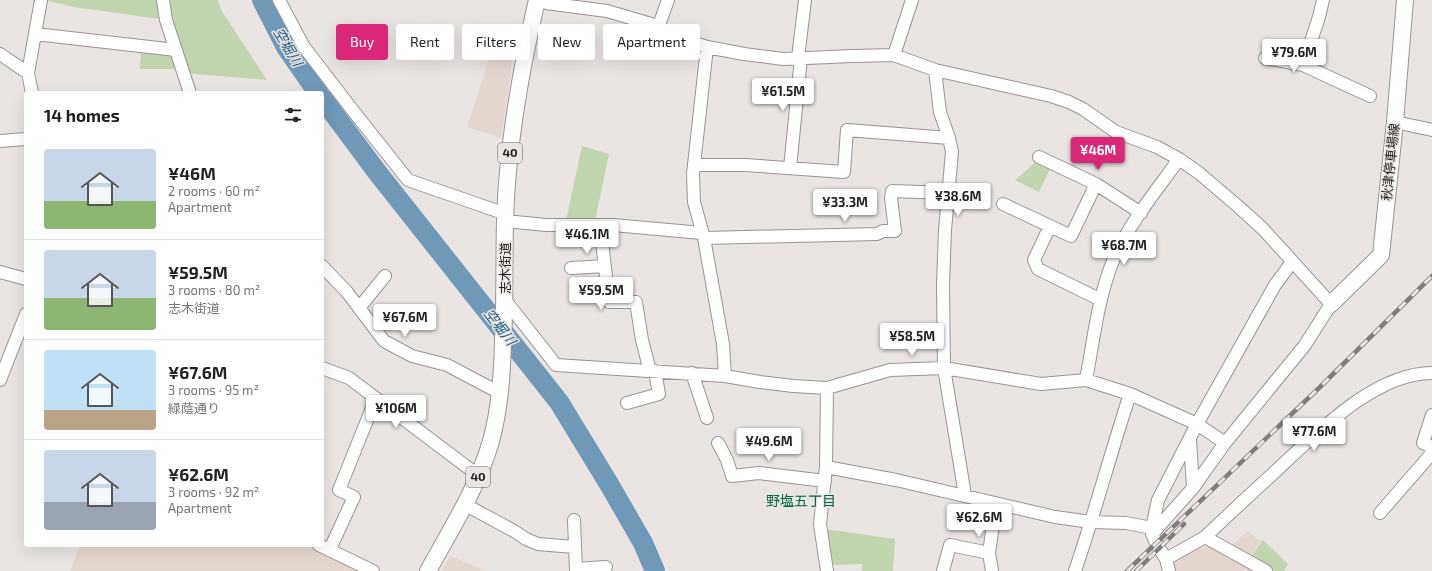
<!DOCTYPE html>
<html lang="en">
<head>
<meta charset="utf-8">
<style>
	:root { --surface:#fff; --page:#f6f6f6; --text:#222; --muted:#767676; --line:#e0e0e0; --accent:#db2777 }
	body { margin:0; font-family:"Exo 2","Noto Sans JP",sans-serif; background:var(--page); color:var(--text); height:100vh; display:flex; flex-direction:column; font-size:15px; white-space:nowrap }
	* { box-sizing:border-box; margin:0 }
	p { font-size:13px; color:var(--muted) }
	.icon { flex:none; width:22px; height:22px; fill:none; stroke:currentColor; stroke-width:2; stroke-linecap:round; stroke-linejoin:round }
	.map { position:relative; flex:1; overflow:hidden }
	.sheet { position:absolute; left:24px; top:91px; width:300px; height:456px; display:flex; flex-direction:column; background:var(--surface); border-radius:4px; box-shadow:0 4px 16px #0002 }
	.sheet>* { flex:none }
	.hud { position:absolute; left:336px; top:24px; width:380px; height:36px; display:flex; gap:8px }
	.price { position:absolute; translate:-50% -34px; padding:0 9px; border-radius:4px; background:#fff; color:#222; font-size:13px; line-height:26px; filter:drop-shadow(0 1px 2px #0008) }
	.price::after { content:''; position:absolute; left:50%; top:24px; width:12px; height:9px; margin-left:-6px; background:inherit; clip-path:polygon(0 0,100% 0,50% 100%) }
	.price.current { background:var(--accent); color:#fff }
	ul { padding:0; list-style:none }
	li { display:flex; align-items:center; gap:12px; height:100px; padding:0 20px }
	li+li { border-top:1px solid var(--line) }
	li span { display:grid; place-items:center; flex:none; width:112px; height:80px; border-radius:4px; color:#555 }
	li>.icon { margin-inline-start:auto }
	span .icon { width:48px; height:48px; fill:#fffc; stroke-width:1 }
	li b { font-size:17px }
	h2 { display:flex; justify-content:space-between; align-items:center; height:48px; padding:0 20px; font-size:17px }
	.tag { padding:0 14px; border-radius:4px; background:var(--surface); box-shadow:0 4px 16px #0002; font-size:14px; line-height:36px }
	.tag.current { background:var(--accent); color:#fff }
	.map>svg:first-child { display:block }
	.built { fill:#e4d7d0 }
	.green { fill:#bfd4af }
	.lines { fill:none; stroke-linecap:round; stroke-linejoin:round }
	.river { stroke:#7098b7; stroke-width:20 }
	.minor-casing { stroke:#999491; stroke-width:14 }
	.major-casing { stroke:#999491; stroke-width:18 }
	.minor { stroke:#fff; stroke-width:12 }
	.major { stroke:#fff; stroke-width:16 }
	.rail-casing { stroke:#807d7b; stroke-width:4.5 }
	.rail { stroke:#eae5e2; stroke-width:3; stroke-dasharray:9; stroke-linecap:butt }
	.labels { text-anchor:middle; stroke-width:3; stroke-linejoin:round; paint-order:stroke }
	.shield { fill:#eae5e2; stroke:#5f5c5b; stroke-width:1 }
	.shield-label { font-size:12px; font-weight:bold; fill:#242221 }
	.street-label { font-size:13px; fill:#242221; stroke:#eae5e2 }
	.water-label { font-size:14px; font-style:italic; fill:#1a5a85; stroke:#eae5e2 }
	.neighbourhood-label { font-size:14px; fill:#006541; stroke:#eae5e2 }
</style>
</head>
<body>
<div class="map">
<svg width="1432" height="571" viewBox="0 0 1432 571">
	<rect width="100%" height="100%" fill="#eae5e2"/>
	<path class="built" d="M491,53L513,57L501,138L467,127Z
		M1248,531L1261,542L1244,564L1256,571H1176L1174,566L1175,562L1184,553L1212,545L1225,553L1233,544Z
		M81,545H314L365,571H70Z
		M450,556L486,571H442Z"/>
	<path class="green" d="M45,0H218L221,10L267,80L183,73L182,69H140L141,48L176,50L166,20L74,7Z
		M582,146L609,154L594,225H565Z
		M1037,161L1051,167L1039,192L1015,180Z
		M824,529L895,539L893,571H862V564L830,565Z
		M1263,540L1288,564L1284,571H1274L1250,558Z"/>
	<g class="lines">
		<path class="river" d="M262,0L286,47L318,93
			M322,98L377,172L559,402L609,484L643,543L655,571"/>
		<g class="minor-casing">
			<path id="minor" d="M163,0L166,20L190,93
				M279,0L304,47L354,112L408,180L506,214
				M540,0L546,3L607,11L651,24L684,40L707,47L744,54L783,59L853,56L894,55L935,70L1051,96L1069,102L1083,109L1116,132L1157,147L1179,159L1199,173L1240,208L1263,229L1331,304L1305,345L1225,443L1193,488L1152,534
				M1323,0L1319,17L1303,65L1370,96
				M658,28L668,0
				M35,34L176,50
				M707,47L693,174L694,202L704,238L723,344L725,376
				M0,54L28,73L32,93
				M894,55L912,0
				M798,58L805,0
				M1265,58L1303,65
				M935,70L940,112L949,138L952,152L945,230L943,285L944,368L965,495
				M28,73L41,0
				M1395,122L1432,130
				M0,141L26,139
				M1039,157L1096,184L1141,213
				M695,165H745L844,172L847,130L949,138
				M790,168L801,58
				M1003,204L1071,236L1096,184
				M505,221L546,225H613L702,233
				M600,225L609,302H636L642,340L650,371
				M1050,226L1034,260L1038,269L1101,300
				M704,238L877,234L883,231H895L891,198L892,191L948,193
				M322,266L347,292L384,341L412,356L447,365L500,393
				M571,268L605,266
				M0,272L26,279
				M505,300L556,365L725,376L760,382L793,386L827,388L890,370L944,368L1041,384L1086,380L1130,394L1197,424L1158,500L1152,528
				M359,308L385,276
				M322,368L349,378L479,476
				M692,373L707,418
				M0,380L26,314
				M1086,380C1094,338 1098,295 1115,256C1131,221 1157,190 1179,159
				M627,403L659,394L655,371
				M1432,415L1423,443L1432,447
				M1190,440L1193,488
				M718,443L727,460L732,476L759,473L825,481
				M1225,443L1197,424L1275,285L1292,262
				M826,467L896,480L1055,517L1091,522L1126,523L1152,528C1152,540 1160,549 1166,559L1205,537L1266,571
				M464,504L514,531L526,539L538,544L574,547
				M1380,513L1432,453
				M574,520L576,571
				M1205,537C1229,514 1254,491 1278,469C1318,432 1375,373 1432,373
				M319,545L373,571
				M330,549L354,497L339,490L376,398
				M1166,559L1169,571
				M576,569L606,567
				M827,571L820,524L826,467L827,388
				M943,571L950,545L989,553
				M992,571L989,553L996,504
				M1075,571C1095,512 1111,452 1130,394"/>
		</g>
		<g class="major-casing">
			<path id="major" d="M1331,304L1381,255L1395,122L1405,0
				M428,571C451,529 478,487 491,441C500,408 502,375 503,342C505,302 504,261 505,221C507,146 520,73 537,0"/>
		</g>
		<use href="#minor" class="minor"/>
		<use href="#major" class="major"/>
		<g class="rail-casing">
			<path id="rail" d="M1127,571L1320,387L1432,276
				M1136,571L1184,524"/>
		</g>
		<use href="#rail" class="rail"/>
	</g>
	<g class="labels">
		<g class="shield">
			<rect x="498" y="143" width="24" height="20" rx="3"/>
			<rect x="466" y="467" width="24" height="20" rx="3"/>
		</g>
		<g class="shield-label">
			<text x="510" y="157">40</text>
			<text x="478" y="481">40</text>
		</g>
		<g class="street-label">
			<text transform="translate(1390 162) rotate(-84)" y="5">秋津停車場線</text>
			<text transform="translate(505 268) rotate(-90)" y="5">志木街道</text>
		</g>
		<g class="water-label">
			<text transform="translate(288 47) rotate(59)" y="5">空堀川</text>
			<text transform="translate(500 327) rotate(52)" y="5">空堀川</text>
		</g>
		<g class="neighbourhood-label">
			<text x="801" y="506">野塩五丁目</text>
		</g>
	</g>
</svg>
<b class="price" style="left:1294px;top:73px">¥79.6M</b>
<b class="price" style="left:783px;top:112px">¥61.5M</b>
<b class="price current" style="left:1098px;top:171px">¥46M</b>
<b class="price" style="left:958px;top:217px">¥38.6M</b>
<b class="price" style="left:845px;top:223px">¥33.3M</b>
<b class="price" style="left:587px;top:255px">¥46.1M</b>
<b class="price" style="left:1124px;top:266px">¥68.7M</b>
<b class="price" style="left:601px;top:311px">¥59.5M</b>
<b class="price" style="left:405px;top:338px">¥67.6M</b>
<b class="price" style="left:912px;top:357px">¥58.5M</b>
<b class="price" style="left:396px;top:429px">¥106M</b>
<b class="price" style="left:1314px;top:452px">¥77.6M</b>
<b class="price" style="left:769px;top:462px">¥49.6M</b>
<b class="price" style="left:979px;top:538px">¥62.6M</b>
<div class="hud">
<a class="tag current">Buy</a>
<a class="tag">Rent</a>
<a class="tag">Filters</a>
<a class="tag">New</a>
<a class="tag">Apartment</a>
</div>
<section class="sheet">
<h2>14 homes<svg class="icon" aria-label="filters" viewBox="0 0 24 24"><path d="M4 7h16M4 17h16"/><circle cx="9" cy="7" r="2"/><circle cx="15" cy="17" r="2"/></svg></h2>
<ul>
<li><span style="background:linear-gradient(#c9d6e8 65%,#8fb573 0)"><svg class="icon" aria-label="home" viewBox="0 0 24 24"><path d="M3 11l9-7 9 7M6 9v11h12V9"/></svg></span><div><b>¥46M</b><p>2 rooms · 60 m²</p><p>Apartment</p></div></li>
<li><span style="background:linear-gradient(#c9d6e8 60%,#8fb573 0)"><svg class="icon" aria-label="home" viewBox="0 0 24 24"><path d="M3 11l9-7 9 7M6 9v11h12V9"/></svg></span><div><b>¥59.5M</b><p>3 rooms · 80 m²</p><p>志木街道</p></div></li>
<li><span style="background:linear-gradient(#bfe0f5 75%,#b9a48a 0)"><svg class="icon" aria-label="home" viewBox="0 0 24 24"><path d="M3 11l9-7 9 7M6 9v11h12V9"/></svg></span><div><b>¥67.6M</b><p>3 rooms · 95 m²</p><p>緑蔭通り</p></div></li>
<li><span style="background:linear-gradient(#c9d6e8 65%,#9aa5b1 0)"><svg class="icon" aria-label="home" viewBox="0 0 24 24"><path d="M3 11l9-7 9 7M6 9v11h12V9"/></svg></span><div><b>¥62.6M</b><p>3 rooms · 92 m²</p><p>Apartment</p></div></li>
</ul>
</section>
</div>
</body>
</html>
